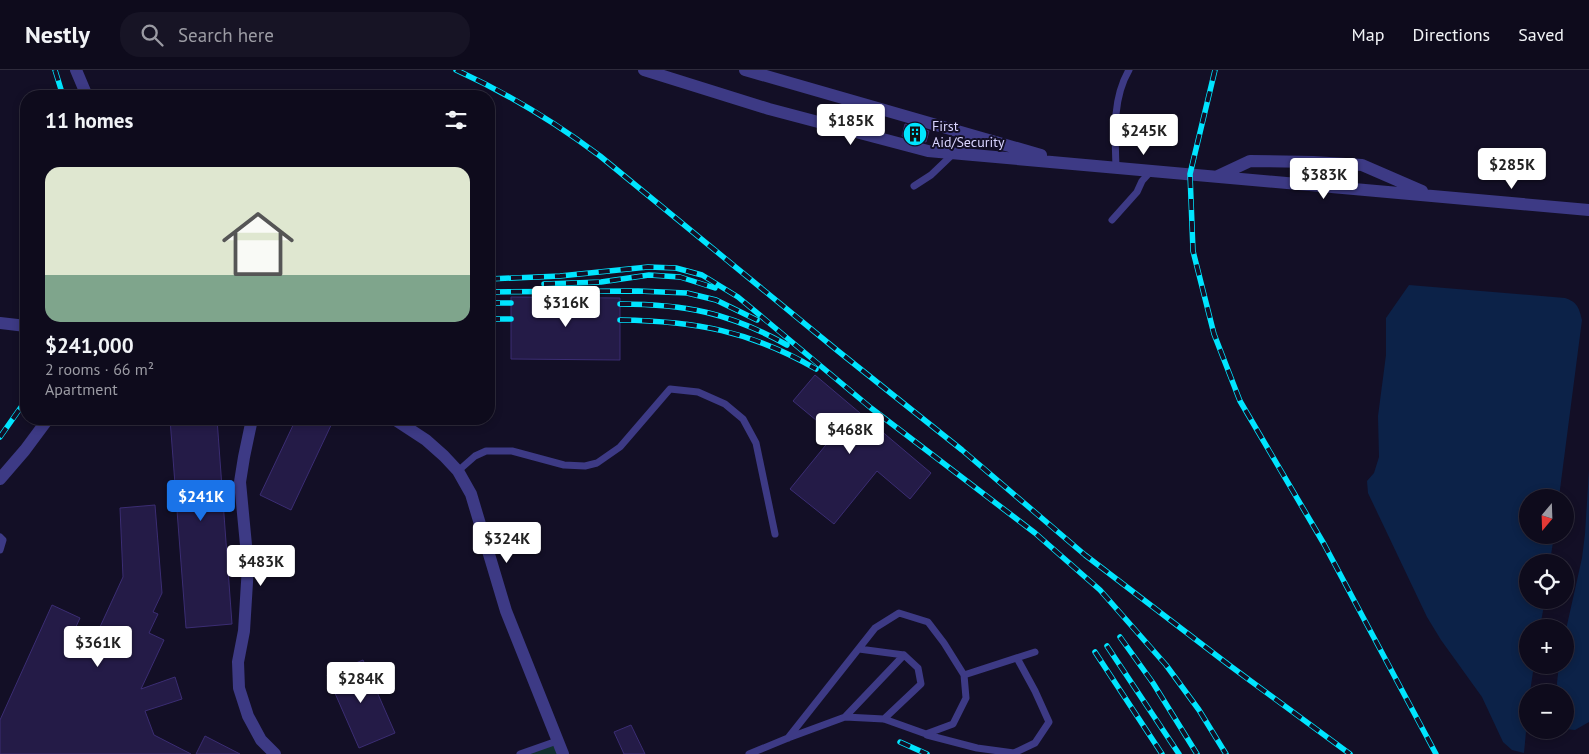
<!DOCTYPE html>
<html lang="en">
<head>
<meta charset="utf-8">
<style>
	:root { --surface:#0e0b1c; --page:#171425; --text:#f1f3f6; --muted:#9b9ba3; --line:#2e2b3b; --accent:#1a73e8 }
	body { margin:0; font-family:"PT Sans",sans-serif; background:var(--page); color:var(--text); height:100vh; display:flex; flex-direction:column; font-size:19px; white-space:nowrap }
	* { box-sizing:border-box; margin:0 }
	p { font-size:16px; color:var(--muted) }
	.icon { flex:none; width:28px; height:28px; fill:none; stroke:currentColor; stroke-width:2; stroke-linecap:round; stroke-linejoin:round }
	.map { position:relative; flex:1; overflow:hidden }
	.details { position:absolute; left:20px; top:20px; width:475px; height:335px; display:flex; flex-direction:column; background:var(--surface); border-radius:20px; box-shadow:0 2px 8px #0003,0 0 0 1px var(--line) }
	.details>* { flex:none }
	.needle { width:32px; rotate:199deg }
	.controls { position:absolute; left:1519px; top:419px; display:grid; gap:10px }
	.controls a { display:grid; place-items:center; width:55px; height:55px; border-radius:50%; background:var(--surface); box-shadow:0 2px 8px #0003,0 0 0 1px var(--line); font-size:25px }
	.price { position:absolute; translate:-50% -42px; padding:0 11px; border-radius:5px; background:#fff; color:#222; font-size:16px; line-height:32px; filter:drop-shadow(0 1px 2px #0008) }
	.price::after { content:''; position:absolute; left:50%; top:30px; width:15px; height:11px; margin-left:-8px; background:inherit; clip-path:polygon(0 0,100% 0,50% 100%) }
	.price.current { background:var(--accent); color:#fff }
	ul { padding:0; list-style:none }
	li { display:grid; align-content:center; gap:10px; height:265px; padding:0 25px }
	li span { display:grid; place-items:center; height:155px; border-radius:15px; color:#555 }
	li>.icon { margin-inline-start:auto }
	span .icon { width:90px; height:90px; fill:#fffc; stroke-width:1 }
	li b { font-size:21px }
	h2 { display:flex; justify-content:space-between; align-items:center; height:60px; padding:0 25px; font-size:21px }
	header { display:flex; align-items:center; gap:30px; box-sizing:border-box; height:70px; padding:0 25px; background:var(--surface); border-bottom:1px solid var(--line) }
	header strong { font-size:24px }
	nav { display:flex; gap:28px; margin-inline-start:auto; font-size:18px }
	.search { width:350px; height:45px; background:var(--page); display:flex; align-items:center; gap:12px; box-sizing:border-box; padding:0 18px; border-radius:20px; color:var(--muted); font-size:19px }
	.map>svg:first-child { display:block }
	.green { fill:#12302f }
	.water { fill:#0c2248 }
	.building { fill:#241b47; stroke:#3b2d73 }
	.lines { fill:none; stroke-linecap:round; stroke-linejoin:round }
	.service { stroke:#3d3a85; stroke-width:7 }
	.minor { stroke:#3d3a85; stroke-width:12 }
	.rail-casing { stroke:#00e5ff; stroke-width:5.5 }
	.rail { stroke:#130f26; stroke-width:4; stroke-dasharray:11; stroke-linecap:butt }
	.labels { text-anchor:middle; stroke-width:4; stroke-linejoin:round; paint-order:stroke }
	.poi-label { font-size:14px; fill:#d9d4ff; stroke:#130f26; text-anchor:start }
</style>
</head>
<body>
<header>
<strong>Nestly</strong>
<div class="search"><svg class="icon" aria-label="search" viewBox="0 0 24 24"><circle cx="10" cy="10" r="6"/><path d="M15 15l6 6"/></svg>Search here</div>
<nav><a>Map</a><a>Directions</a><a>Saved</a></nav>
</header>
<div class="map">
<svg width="1589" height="684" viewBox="0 0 1589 684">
	<rect width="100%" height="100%" fill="#130f26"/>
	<path class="green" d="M556,673L561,684H523Z"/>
	<path class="water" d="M1409,215L1565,228C1577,232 1579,237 1582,250L1559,427L1528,428V465H1554L1550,492H1528V530H1545L1540,557L1528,558V595H1534L1530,622H1528L1527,651L1524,683L1512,680L1503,672L1482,627L1441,570L1427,547L1368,423L1367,411L1374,403L1379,387L1378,346L1386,285V248Z
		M1589,400V652L1575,660L1565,659V622H1558L1557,613L1559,595H1565V564L1582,488L1585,464Z"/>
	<path class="building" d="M905,54L929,61L926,72L902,66Z
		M511,227L620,228V290L511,289Z
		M815,305L931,403L910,429L877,401L834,454L790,419L834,365L793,331Z
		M170,349H217L232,554L186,558Z
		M296,349H334L291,440L260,425Z
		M155,435L162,523L153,542L158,544L149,563L164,570L141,619L175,607L182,629L145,641L154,665L191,684H0V650L52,535L80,548L68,574L88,583L123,507L120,438Z
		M363,590L395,663L359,678L327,605Z
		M631,655L645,684H624L614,662Z
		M205,666L240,684H196Z"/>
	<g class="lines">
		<path class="service" d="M1116,97C1115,65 1112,29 1129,0
			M914,116L931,105L953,84
			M1112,150L1137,122L1142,111L1152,100
			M458,401L475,386L486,381H512L564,395L585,396L597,393L620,377L670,319L698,322L725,334L743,349L756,373L775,464
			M0,467L3,470L0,480
			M859,579L904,585L918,598L921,614L884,649
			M964,605L1035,582
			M845,647L904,585
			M927,665L977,678L1014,683L1035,673L1049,652L1035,621L1017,588
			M520,684L557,671
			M749,684L788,668L845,647L884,649L926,664L953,654L966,628L964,605L944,573L928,552L899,543L875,558L788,668"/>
		<path class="minor" d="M76,0L87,26
			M644,0L769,39L928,81L1589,140
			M745,0L1041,85
			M1218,106L1250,91L1313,92L1362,95L1422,121
			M0,253L26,256
			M252,349L244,387L240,412L248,496L244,561L238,592L239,618L248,646L261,670L275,684
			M394,349L426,370L444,386L458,401L471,424L506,541L563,684
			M0,409L25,380L48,349"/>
		<g class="rail-casing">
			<path id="rail" d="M55,0L63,26
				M456,0C509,24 553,51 600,86L838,281L962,380L1085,485L1229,595L1350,684
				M1215,0L1190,104L1193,181L1214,264L1240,331L1324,474L1436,684
				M489,209L560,206L648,197L676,198L702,205L738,227L871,338L1035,463L1100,520L1166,595L1199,640L1226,684
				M544,214L601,212L649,205L680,207L715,218
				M489,222L638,221L687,223L716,230L757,250
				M489,233H511
				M620,234C686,234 730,243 787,275
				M489,249H511
				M620,250C695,251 751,261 816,299
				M0,367L26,330
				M1120,567L1153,613L1197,684
				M1107,576L1179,684
				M1095,582L1162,684
				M900,672L927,684"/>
		</g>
		<use href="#rail" class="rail"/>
	</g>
	<defs>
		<g id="building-disc" transform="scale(1.25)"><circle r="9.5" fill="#00e5ff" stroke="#130f26"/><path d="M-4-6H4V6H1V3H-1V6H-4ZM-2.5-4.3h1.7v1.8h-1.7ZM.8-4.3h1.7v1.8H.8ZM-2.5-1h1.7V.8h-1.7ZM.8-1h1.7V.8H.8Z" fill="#111"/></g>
	</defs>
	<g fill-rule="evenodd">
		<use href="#building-disc" x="915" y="64"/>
	</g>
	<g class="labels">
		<g class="poi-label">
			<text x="932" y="61">First<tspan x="932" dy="16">Aid/Security</tspan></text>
		</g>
	</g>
</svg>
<div class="controls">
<a><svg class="needle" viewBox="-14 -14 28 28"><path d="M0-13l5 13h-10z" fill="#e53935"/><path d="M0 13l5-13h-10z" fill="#9b9ba3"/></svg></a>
<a><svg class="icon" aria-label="locate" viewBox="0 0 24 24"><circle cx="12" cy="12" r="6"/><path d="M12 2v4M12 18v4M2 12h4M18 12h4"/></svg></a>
<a>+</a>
<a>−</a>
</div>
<b class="price" style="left:851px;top:76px">$185K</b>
<b class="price" style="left:1144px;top:86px">$245K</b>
<b class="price" style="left:1512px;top:120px">$285K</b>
<b class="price" style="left:1324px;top:130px">$383K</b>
<b class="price" style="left:566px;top:258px">$316K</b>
<b class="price" style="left:850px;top:385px">$468K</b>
<b class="price current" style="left:201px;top:452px">$241K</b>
<b class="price" style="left:507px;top:494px">$324K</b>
<b class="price" style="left:261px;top:517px">$483K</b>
<b class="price" style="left:98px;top:598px">$361K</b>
<b class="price" style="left:361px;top:634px">$284K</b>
<section class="details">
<h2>11 homes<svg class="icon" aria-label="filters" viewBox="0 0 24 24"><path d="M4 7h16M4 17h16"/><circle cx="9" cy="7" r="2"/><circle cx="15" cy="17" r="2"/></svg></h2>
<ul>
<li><span style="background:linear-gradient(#dfe7d0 70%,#7fa58c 0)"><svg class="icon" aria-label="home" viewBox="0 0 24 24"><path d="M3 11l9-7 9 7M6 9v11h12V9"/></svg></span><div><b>$241,000</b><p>2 rooms · 66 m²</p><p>Apartment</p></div></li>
</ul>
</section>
</div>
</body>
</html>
